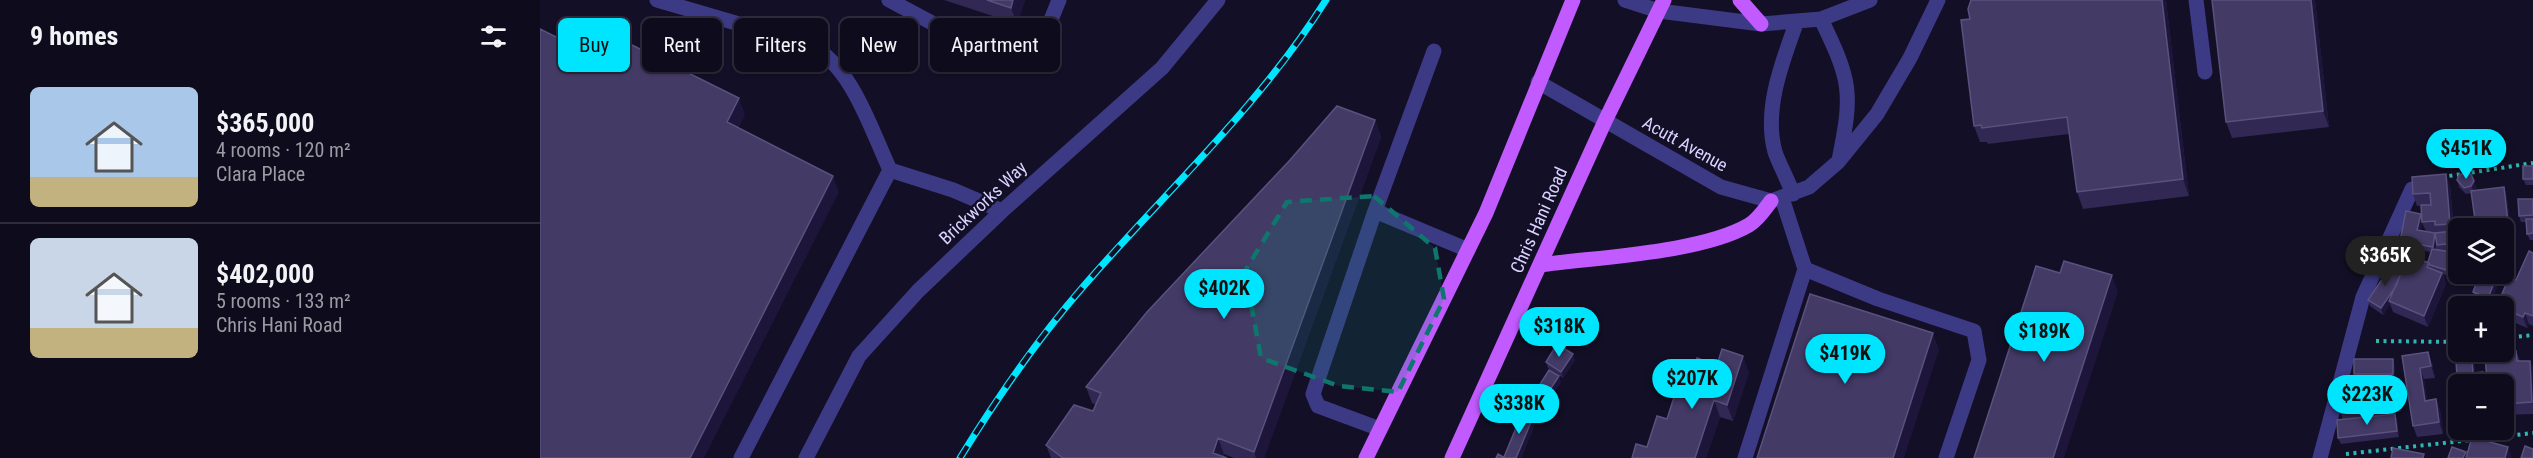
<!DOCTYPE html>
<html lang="en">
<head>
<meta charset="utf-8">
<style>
	:root { --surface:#0e0b1c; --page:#1c1929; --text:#f1f3f6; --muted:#9b9ba3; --line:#2e2b3b; --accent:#00e5ff }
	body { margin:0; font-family:"Roboto Condensed",sans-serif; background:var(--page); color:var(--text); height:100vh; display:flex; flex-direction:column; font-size:22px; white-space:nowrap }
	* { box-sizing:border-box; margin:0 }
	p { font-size:20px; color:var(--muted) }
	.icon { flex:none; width:33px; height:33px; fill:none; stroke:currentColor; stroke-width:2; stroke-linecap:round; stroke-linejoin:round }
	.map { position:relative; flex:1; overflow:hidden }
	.panel { display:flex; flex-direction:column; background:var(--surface); width:540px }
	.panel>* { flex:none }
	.banner { position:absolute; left:18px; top:18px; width:570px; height:54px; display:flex; gap:12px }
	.tools { position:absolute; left:1908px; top:218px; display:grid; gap:12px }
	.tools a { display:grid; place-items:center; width:66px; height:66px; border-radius:9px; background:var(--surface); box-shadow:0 2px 4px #0004,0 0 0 2px var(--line); font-size:30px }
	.price { position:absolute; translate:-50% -51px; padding:0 14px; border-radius:21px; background:var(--accent); color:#111; font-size:20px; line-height:39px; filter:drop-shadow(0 2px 3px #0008) }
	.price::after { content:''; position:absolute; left:50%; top:36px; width:18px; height:14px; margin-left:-9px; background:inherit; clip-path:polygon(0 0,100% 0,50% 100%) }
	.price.current { background:#222; color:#fff }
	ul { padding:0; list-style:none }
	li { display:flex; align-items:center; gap:18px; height:150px; padding:0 30px }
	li+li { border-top:2px solid var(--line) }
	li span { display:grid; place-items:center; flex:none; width:168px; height:120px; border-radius:9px; color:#555 }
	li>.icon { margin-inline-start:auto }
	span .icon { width:72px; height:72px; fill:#fffc; stroke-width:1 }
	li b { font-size:26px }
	h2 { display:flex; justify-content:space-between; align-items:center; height:72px; padding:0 30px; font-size:26px }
	.tag { padding:0 21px; border-radius:9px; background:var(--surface); box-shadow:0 2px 4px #0004,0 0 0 2px var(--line); font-size:21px; line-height:54px }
	.tag.current { background:var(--accent); color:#111 }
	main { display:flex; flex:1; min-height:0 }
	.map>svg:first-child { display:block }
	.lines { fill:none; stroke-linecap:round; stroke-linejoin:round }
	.path { stroke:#2fb8b0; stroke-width:4; stroke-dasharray:3 4.5; stroke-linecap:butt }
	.minor { stroke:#3d3a85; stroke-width:15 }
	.major { stroke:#c25bff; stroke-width:15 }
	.rail-casing { stroke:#00e5ff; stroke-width:7 }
	.rail { stroke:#130f26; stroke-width:4.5; stroke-dasharray:14; stroke-linecap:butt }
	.wall { fill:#312854; fill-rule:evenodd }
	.shaded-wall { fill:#1d163a }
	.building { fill:#433a66; stroke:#5a527e; stroke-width:1.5 }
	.marked { fill:#0f766e; fill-opacity:0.2; stroke:#0f766e; stroke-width:4.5; stroke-dasharray:12 8; stroke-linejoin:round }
	.labels { text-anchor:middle; stroke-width:5; stroke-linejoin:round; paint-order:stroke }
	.street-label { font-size:18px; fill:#d9d4ff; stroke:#130f26 }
</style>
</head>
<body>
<main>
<section class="panel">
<h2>9 homes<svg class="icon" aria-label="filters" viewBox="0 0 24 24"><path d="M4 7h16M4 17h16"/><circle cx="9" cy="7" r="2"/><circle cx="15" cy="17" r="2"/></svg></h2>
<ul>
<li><span style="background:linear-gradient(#a9c7e8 75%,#c2b280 0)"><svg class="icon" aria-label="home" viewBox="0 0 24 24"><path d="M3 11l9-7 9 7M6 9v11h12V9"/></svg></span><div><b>$365,000</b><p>4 rooms · 120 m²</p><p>Clara Place</p></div></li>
<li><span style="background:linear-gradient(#c9d6e8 75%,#c2b280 0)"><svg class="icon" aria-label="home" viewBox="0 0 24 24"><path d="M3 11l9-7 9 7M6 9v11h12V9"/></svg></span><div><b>$402,000</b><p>5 rooms · 133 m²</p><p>Chris Hani Road</p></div></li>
</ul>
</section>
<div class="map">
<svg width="1993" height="458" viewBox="0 0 1993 458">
	<rect width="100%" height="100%" fill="#130f26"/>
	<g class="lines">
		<path class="path" d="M1902,177L1993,163
			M1964,338L1993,335
			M1836,341L1918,342
			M1806,454L1993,433"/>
		<path class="minor" d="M117,0L271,45C313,69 330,127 350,170L413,190L462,211
			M349,0L452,55L474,57L489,54L500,47L519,0
			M1085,0L1119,11L1221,24L1281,19L1330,0
			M1656,0L1665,72
			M1281,19C1311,81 1313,92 1299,160
			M998,82L1181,187L1231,201L1269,187L1298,162L1337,114L1370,58L1398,0
			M1253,194C1248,180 1240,166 1235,152C1223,109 1243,60 1257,21
			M835,211L894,51
			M1265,269L1338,299L1434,331L1439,360L1406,458
			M840,429L778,406L773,394L835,211L928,250
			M201,458L350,170
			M266,458L319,356L378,291L462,211L622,68L678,0
			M1205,458L1265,269L1242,198
			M1780,458L1823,297L1872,189"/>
		<path class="major" d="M1200,0L1221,24
			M1000,265C1057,257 1161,253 1209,225C1218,220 1225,209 1231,201
			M826,458L946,213L1033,0
			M912,458L1065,121L1124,0"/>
		<g class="rail-casing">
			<path id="rail" d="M420,458C457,398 496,341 542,288C624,193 719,107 786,0"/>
		</g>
		<use href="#rail" class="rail"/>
	</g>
	<path class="wall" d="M404,0H485L477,24Z
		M1431,0H1626L1649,196L1543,209L1537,192L1529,134L1448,144L1447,142H1440L1434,126L1430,19Z
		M1775,0L1789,127L1692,138L1686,122Z
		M835,120L841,137L724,458H694L684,454V457L687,458H511L506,445L553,411L556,405L552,403L546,387Z
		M1944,138L1946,144L1947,162L1926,163L1923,157Z
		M1993,166V185H1986L1983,179Z
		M1917,180L1936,187L1934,191L1964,187L1966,193L1971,228L1969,229L1972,244L1964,246V228H1937L1932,193L1926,194L1919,187Z
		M1910,185L1914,231L1917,238L1918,250L1904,251L1918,253L1919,279L1903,274L1906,284L1888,327L1853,312L1850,304L1843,315L1830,306L1828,300L1861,273L1888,262L1891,252L1863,247L1860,241L1891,205L1877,206L1873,194ZM1882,223L1886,231L1881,230Z
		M1993,199V240H1990L1987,234L1986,222H1981L1979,216Z
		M1993,253V326L1989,324L1987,328L1964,318V306L1976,280Z
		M1972,259L1974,265L1968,281L1960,278L1951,304L1935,298L1933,292L1940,273H1964Z
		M1976,351L1980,361H1990L1993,368V414L1964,415V384Z
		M1862,356L1892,363L1895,378L1884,379L1887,400L1896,399L1900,410L1903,434L1877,437L1873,426Z
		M1035,360L1023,378L1008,368L1006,362Z
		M1177,365L1209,372L1193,421L1180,417L1166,458H1092L1107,447L1146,391Z
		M1855,365V380H1842L1845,387L1848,415L1855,414L1857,420L1859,437L1801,444L1798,438L1803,420L1801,413L1809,390L1816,379L1814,374Z
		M1021,382L996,420L995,419L996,422L981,458H956L964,457L986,412L985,408Z
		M1918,410V429H1925L1926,434L1910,435L1908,429Z"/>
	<path class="shaded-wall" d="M473,0H485L477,24L471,8Z
		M1622,0H1626L1649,196L1643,179Z
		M1771,0H1775L1789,127L1783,111Z
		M199,98L205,115L193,139L187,122Z
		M835,120L841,137L724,458H716L714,452Z
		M1944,138L1946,144L1947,162L1945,155Z
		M1906,174L1910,185L1914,235L1910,224Z
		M293,176L299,192L164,458H150Z
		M1934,181L1936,187L1934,192L1931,186Z
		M1964,187L1966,193L1971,228L1968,222Z
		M1881,214L1883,220L1880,236L1877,230Z
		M1914,231L1917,238L1918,250L1915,243Z
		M1895,233L1897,239L1895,253L1893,247Z
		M1972,259L1974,265L1968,281L1965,275Z
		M1918,265V273H1920L1919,279L1916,273Z
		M1902,273L1906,284L1888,327L1884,316Z
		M1958,273L1960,278L1951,304L1948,298Z
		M1864,274L1849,301L1850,304L1843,315L1841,308Z
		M1572,275L1578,292L1524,458H1513Z
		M1985,313L1989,324L1987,328L1983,317Z
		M1393,333L1399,350L1364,458H1353Z
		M1888,352L1892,363L1895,378L1891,366Z
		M1033,354L1035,360L1023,378L1021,372Z
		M1203,356L1209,372L1193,421L1187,405Z
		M1853,359L1855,365V380L1853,374Z
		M1932,360L1935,366L1936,379L1933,373Z
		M1990,361L1993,368V405L1992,402Z
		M1880,368L1884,379L1889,412L1885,401Z
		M1019,376L1021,382L996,420L994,414Z
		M1841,376L1845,387L1848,419L1844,408Z
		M1896,399L1900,410L1903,434L1899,422Z
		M1174,400L1180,417L1166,458H1155Z
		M1855,414L1857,420L1859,437L1857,431Z
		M994,415L996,422L981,458H976Z
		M678,438L684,454L683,458L673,453Z
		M1968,447L1972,458H1965Z"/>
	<path class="building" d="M447,0H473L471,8Z
		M1431,0H1622L1643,179L1537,192L1527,117L1442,128L1441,125L1434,126L1421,20L1430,19L1428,9Z
		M1672,0H1771L1783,111L1686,122Z
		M0,29L70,64L82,40L199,98L187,122L293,176L150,458H0Z
		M797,106L835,120L714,452L678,438L673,453L687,458H523L506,445L534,405L553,411L561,393L546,387L607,312L750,160Z
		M1944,138L1945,155L1923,157L1921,140Z
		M1983,166H1993V179H1983Z
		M1926,172L1931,174L1934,181L1931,186L1924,188L1917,180L1919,175Z
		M1906,174L1910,224L1895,225V221L1882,222L1881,205H1891L1890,193L1873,194L1872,177Z
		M1964,187L1968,222L1936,227L1931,191Z
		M1978,199H1993V215L1979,216Z
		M1866,211L1881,214L1877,230L1895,233L1893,247L1860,241Z
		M1986,219H1993V233L1987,234Z
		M1968,227L1970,238L1964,239V228H1960Z
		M1914,231L1915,243L1897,245L1895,233Z
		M1892,249L1918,253V265L1916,273L1890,265L1888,262Z
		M1989,251L1993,253V316L1985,313L1983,317L1964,309V306H1957L1969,277L1976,280Z
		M1869,255L1889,263L1887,267L1902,273L1884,316L1849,301Z
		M1964,256L1972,259L1965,275L1960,273H1964Z
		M1524,261L1572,275L1513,458H1434L1496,266L1520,273Z
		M1851,266L1861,273L1856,286L1841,308L1828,300Z
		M1940,273H1958L1948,298L1933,292Z
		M1270,294L1393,333L1353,458H1217Z
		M1017,344L1033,354L1021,372L1006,362Z
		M1182,349L1203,356L1187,405L1174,400L1155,458H1092L1096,444L1107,447L1117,416L1127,419L1137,388L1146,391L1157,358L1177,365Z
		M1976,351L1977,361H1990L1992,402L1964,404V384H1947L1945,352Z
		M1888,352L1891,366L1880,368L1885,401L1896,399L1899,422L1873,426L1862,356Z
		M1814,359H1853V374H1814Z
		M1932,360L1933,373L1943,372L1944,384H1918V391L1916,361Z
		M1009,370L1019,376L994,414L985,408Z
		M1841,376L1844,408L1801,413L1798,391L1809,390L1808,380Z
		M1918,410V428L1908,429L1907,412Z
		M983,411L994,415L976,458H965L964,457Z
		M1855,414L1857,431L1798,438L1797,420Z
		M1932,437L1968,447L1965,458H1926Z
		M1985,446L1993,449V458H1981Z
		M1912,447L1926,452L1923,458H1908Z
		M1853,448L1884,454L1883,458H1851Z
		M958,454L965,458H956Z"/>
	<path class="marked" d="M834,196L895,248L904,299L858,392L799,386L721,358L705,271L747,202Z"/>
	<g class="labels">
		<g class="street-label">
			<text transform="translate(1145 144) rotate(29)" y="6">Acutt Avenue</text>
			<text transform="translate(443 203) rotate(-43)" y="6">Brickworks Way</text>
			<text transform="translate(999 220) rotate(-66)" y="6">Chris Hani Road</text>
		</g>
	</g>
</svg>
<div class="tools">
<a><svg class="icon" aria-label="layers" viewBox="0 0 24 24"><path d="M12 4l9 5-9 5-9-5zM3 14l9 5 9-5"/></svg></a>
<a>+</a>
<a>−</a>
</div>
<b class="price" style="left:1926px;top:180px">$451K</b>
<b class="price current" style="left:1845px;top:287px">$365K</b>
<b class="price" style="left:684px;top:320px">$402K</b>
<b class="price" style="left:1019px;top:358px">$318K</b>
<b class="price" style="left:1504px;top:363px">$189K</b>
<b class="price" style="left:1305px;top:385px">$419K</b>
<b class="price" style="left:1152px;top:410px">$207K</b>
<b class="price" style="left:1827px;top:426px">$223K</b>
<b class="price" style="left:979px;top:435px">$338K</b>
<div class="banner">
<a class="tag current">Buy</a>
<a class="tag">Rent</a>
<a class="tag">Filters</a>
<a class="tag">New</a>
<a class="tag">Apartment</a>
</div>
</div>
</main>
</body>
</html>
